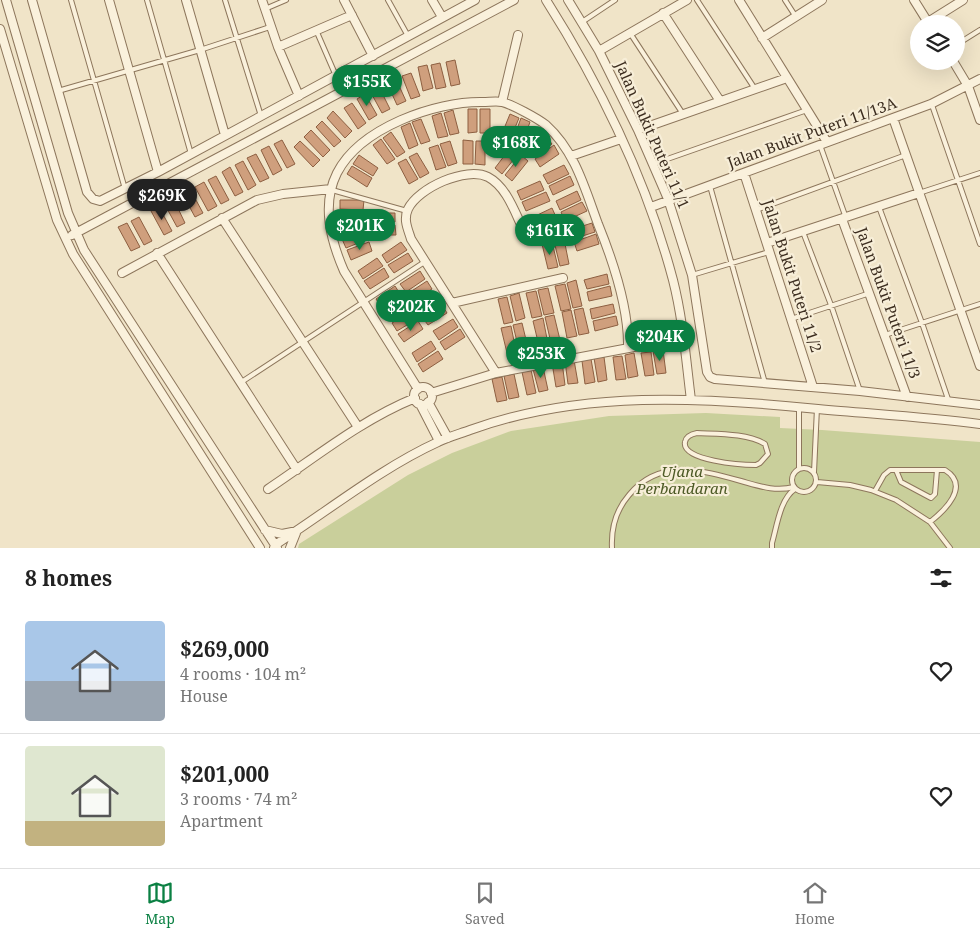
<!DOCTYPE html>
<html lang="en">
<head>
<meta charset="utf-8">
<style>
	:root { --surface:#fff; --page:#f6f6f6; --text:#222; --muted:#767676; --line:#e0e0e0; --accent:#0b8043 }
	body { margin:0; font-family:"Noto Serif",serif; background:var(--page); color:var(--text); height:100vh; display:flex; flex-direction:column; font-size:19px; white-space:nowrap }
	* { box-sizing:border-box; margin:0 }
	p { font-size:16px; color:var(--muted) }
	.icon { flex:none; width:28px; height:28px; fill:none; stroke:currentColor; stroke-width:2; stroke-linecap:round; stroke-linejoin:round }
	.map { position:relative; height:548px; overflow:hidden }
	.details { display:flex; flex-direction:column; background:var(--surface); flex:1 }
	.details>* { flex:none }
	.tools { position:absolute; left:910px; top:15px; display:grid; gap:10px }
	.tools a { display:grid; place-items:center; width:55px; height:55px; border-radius:50%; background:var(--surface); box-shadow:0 5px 20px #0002; font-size:25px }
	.price { position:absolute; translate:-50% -42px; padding:0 11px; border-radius:18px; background:var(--accent); color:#fff; font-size:16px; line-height:32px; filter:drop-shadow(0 1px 2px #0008) }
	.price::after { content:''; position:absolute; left:50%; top:30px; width:15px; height:11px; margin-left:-8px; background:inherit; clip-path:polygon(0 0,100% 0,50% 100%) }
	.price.current { background:#222; color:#fff }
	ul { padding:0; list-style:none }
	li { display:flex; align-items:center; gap:15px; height:125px; padding:0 25px }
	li+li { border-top:1px solid var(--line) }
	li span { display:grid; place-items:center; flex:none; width:140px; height:100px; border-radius:5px; color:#555 }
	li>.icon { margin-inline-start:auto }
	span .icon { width:60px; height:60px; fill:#fffc; stroke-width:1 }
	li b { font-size:21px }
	h2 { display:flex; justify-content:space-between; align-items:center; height:60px; padding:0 25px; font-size:21px }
	.menu { display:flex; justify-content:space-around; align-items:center; height:70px; border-top:1px solid var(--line); background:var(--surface); font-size:14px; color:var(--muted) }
	.menu a { display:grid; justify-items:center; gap:2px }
	.menu .current { color:var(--accent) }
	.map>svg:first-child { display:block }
	.green { fill:#c9cf9b }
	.building { fill:#cf9f7d; stroke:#8d5f41 }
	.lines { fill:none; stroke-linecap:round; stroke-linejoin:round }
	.service-casing { stroke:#8d765c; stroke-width:6 }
	.minor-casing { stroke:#8d765c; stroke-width:10 }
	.service { stroke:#faf1dc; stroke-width:4 }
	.minor { stroke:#faf1dc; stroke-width:8 }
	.labels { text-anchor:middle; stroke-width:4.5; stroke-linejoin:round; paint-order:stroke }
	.street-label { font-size:15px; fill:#3d2e20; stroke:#f7eed8 }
	.park-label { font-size:15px; font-style:italic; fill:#4d5a26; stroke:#f7eed8 }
</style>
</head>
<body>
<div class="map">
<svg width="980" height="548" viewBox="0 0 980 548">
	<rect width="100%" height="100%" fill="#f0e4c8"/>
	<path class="green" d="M706,413L780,417V428L822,430L980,442V548H298L299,544L408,475L452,453L511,431L609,416Z"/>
	<path class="building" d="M455,60L460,84L451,86L446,62Z
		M440,63L446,87L436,89L431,65Z
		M427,65L433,88L423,91L418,67Z
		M411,73L420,96L411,99L402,76Z
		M396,79L406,101L397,105L387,83Z
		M379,87L390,109L382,113L370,91Z
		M365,94L377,115L369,120L357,99Z
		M352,103L366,123L358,129L344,108Z
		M468,109H477V132L468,133Z
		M480,109H490V133H480Z
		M453,110L459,133L450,135L444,113Z
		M333,111L352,131L345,138L327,118Z
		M441,113L448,136L438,138L432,116Z
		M510,114L519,118L510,140L501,136Z
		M521,118L530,122L522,144L513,140Z
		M421,119L430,141L421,144L412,122Z
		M322,121L341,141L334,147L316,127Z
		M410,123L418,145L409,149L401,127Z
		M311,130L330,150L323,157L304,137Z
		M391,132L405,152L397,157L383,138Z
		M546,136L552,144L533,157L527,149Z
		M381,139L395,159L387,164L373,145Z
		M282,140L295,164L287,168L274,144Z
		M463,140L473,141V164H463Z
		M300,141L320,160L313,167L294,147Z
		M450,141L457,163L448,166L440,144Z
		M476,141H485V165L475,164Z
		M438,145L446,167L436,170L429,148Z
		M554,145L559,154L540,167L535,159Z
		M269,146L282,170L273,175L261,150Z
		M511,147L518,154L502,174L495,168Z
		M417,153L429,173L420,178L409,157Z
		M256,154L269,178L260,182L247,158Z
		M359,155L378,168L373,176L353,164Z
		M521,155L528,161L512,181L505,175Z
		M406,159L418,179L409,184L398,163Z
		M243,161L256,185L248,190L235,165Z
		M564,165L569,174L548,184L543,175Z
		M352,166L372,178L367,187L347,174Z
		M230,167L243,192L235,196L222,172Z
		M216,176L229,200L221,204L208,180Z
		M570,176L574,185L553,195L549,186Z
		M540,181L544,190L521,200L517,191Z
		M204,182L217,206L208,211L195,187Z
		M190,189L203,213L195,217L182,193Z
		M577,191L581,200L560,210L556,201Z
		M546,192L550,201L526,211L522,202Z
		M173,198L185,223L177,227L164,203Z
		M340,200H364L363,210L340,209Z
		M582,202L587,211L565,221L561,212Z
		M159,207L172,231L164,235L151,211Z
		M552,208L556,217L533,228L529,219Z
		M340,212L363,213V222H340Z
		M371,213H395V222L372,223Z
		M139,217L152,241L144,245L131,221Z
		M558,219L562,228L539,239L535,230Z
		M127,223L140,247L131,251L118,227Z
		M592,223L595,232L573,239L570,230Z
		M395,225L396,235H372V226Z
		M364,230L368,239L346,248L342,239Z
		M596,234L599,244L577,251L574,242Z
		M564,239L569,264L560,266L554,241Z
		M369,242L372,251L351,260L347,250Z
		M401,242L407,250L387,263L382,255Z
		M552,242L558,267L548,269L542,244Z
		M408,253L413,261L394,273L388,265Z
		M377,258L383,266L363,279L358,271Z
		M384,268L389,277L370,289L364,281Z
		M420,271L425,279L406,292L400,284Z
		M607,274L609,284L587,289L584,280Z
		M576,280L582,306L573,308L567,283Z
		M427,281L432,289L412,302L407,294Z
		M565,284L571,309L561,311L555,286Z
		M395,286L400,294L381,307L376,299Z
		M610,286L612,296L589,301L587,292Z
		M548,288L554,313L544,315L538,290Z
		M536,291L542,316L532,318L526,293Z
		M519,293L525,318L516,321L510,296Z
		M435,294L440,302L421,315L415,307Z
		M402,296L407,305L387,317L382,309Z
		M507,297L513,322L504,324L498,299Z
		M613,304L615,313L592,319L590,309Z
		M442,305L447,313L428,325L422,317Z
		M583,308L589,333L579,335L574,310Z
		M571,310L577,336L567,338L562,312Z
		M411,311L417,319L397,331L392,323Z
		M554,315L560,340L551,343L545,317Z
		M616,316L618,325L595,331L593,321Z
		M543,318L548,344L539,346L533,321Z
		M453,319L458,327L439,340L433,331Z
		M418,321L423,329L404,342L398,334Z
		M522,323L528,348L519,350L513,325Z
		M511,326L516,351L507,353L501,328Z
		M460,329L465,337L445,350L440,342Z
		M431,341L436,349L417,362L412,353Z
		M663,350L666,373L657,374L653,351Z
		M438,351L443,359L423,372L418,364Z
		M651,352L654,375L645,376L641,353Z
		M634,353L638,376L628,378L625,355Z
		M622,356L626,379L616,380L613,357Z
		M604,357L607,380L598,382L594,358Z
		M591,359L595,382L585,384L582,361Z
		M574,360L578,383L568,384L565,361Z
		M562,362L565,385L556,387L552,363Z
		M543,367L548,390L539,392L533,369Z
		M531,370L536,393L527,395L522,372Z
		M514,374L519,397L509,399L504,376Z
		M502,377L507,400L497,402L492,379Z"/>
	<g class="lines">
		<g class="service-casing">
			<path id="service" d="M71,0L125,189
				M147,0L191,154
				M225,0L261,116
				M388,0L408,36
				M697,0L755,89
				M785,0L796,17
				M265,9L286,0
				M582,22L615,0
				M316,30L336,76
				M630,33L683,114
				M956,45L980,30
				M58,91L200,50L270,27
				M932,105L980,244
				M820,145L846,218
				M653,164L807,110
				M710,186L765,383
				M332,190L407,211
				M919,193L980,173
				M879,207L922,323L949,402
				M756,210L906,155
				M803,232L831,305L860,391
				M692,275L769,252
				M791,319L870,293
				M885,335L980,304
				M240,383L426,261
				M697,433C717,434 748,433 765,444L768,454L760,463L756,465C743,465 681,461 685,442C686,436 692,434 697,433Z
				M792 480a12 12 0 1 1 24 0a12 12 0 1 1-24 0Z
				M799,469V407
				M896,470L901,482L931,498L935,494L937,470
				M814,472L817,408
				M817,482L850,485L871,490L896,500L930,522L950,548
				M875,491L884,475L890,470H945C971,486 944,511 930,522
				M612,548C611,529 616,510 629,495C659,458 702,470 741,481C759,486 775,492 794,487
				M772,548V543C777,526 780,499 795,489"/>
		</g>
		<g class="minor-casing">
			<path id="minor" d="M6,0L68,213L84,250L277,548
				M32,0L87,192L93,199L100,201L158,172L475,0
				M109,0L158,172
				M186,0L225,135
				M262,0L278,47L299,96
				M344,0L373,56
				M432,0L442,17
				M546,0C600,85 647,182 673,280C683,319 686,360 691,400
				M568,0L599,51L638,130L668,199L692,275L707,372L710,377L715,379L860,391L980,405
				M739,0L827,142
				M914,0L929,24
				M663,13L720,101
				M928,22L963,0
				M0,29L57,220L73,254L260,548
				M762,38L822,0
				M278,47L352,15
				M599,51L687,0
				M953,61L968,86L980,120
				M502,102L518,35
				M893,118L980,366
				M638,130L787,78
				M571,156L621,139
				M744,173L813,387
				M651,207L931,104L980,79
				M222,218L358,427
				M842,219L907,397
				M72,235L514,0
				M767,243L919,193
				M157,253L297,470
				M122,273L257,200L283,194L331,189
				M452,303L563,278
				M496,373L411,239C408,229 403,220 408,209C418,188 466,166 488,177C507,187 515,213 524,231
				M414 396a9 9 0 1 1 18 0a9 9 0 1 1-18 0Z
				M418,389L344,271C331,241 321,205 337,173C360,128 435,101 483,102C489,102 497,101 502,102C513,105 537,118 546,125C575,151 585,189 598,224C613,261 629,309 628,348
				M431,393L496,373L650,344
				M428,402L448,438
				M420,404L439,441
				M268,489C316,457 361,420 415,398
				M265,530L282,534L292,532
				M274,548L275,545C328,511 381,468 438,442C448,437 459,434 470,430C581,390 702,397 818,409C872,414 926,417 980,424
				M290,548L296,533"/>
		</g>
		<use href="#service" class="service"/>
		<use href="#minor" class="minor"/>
	</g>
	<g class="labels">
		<g class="street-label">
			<text transform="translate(812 133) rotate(-20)" y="5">Jalan Bukit Puteri 11/13A</text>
			<text transform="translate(652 135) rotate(66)" y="5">Jalan Bukit Puteri 11/1</text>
			<text transform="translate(792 276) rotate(72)" y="5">Jalan Bukit Puteri 11/2</text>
			<text transform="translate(888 303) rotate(70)" y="5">Jalan Bukit Puteri 11/3</text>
		</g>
		<g class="park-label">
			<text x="682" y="477">Ujana<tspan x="682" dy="17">Perbandaran</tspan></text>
		</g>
	</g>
</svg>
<div class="tools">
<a><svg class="icon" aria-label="layers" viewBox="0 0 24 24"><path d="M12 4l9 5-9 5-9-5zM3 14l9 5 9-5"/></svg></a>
</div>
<b class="price" style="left:367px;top:107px">$155K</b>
<b class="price" style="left:516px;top:168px">$168K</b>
<b class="price current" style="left:162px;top:221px">$269K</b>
<b class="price" style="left:360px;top:251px">$201K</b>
<b class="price" style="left:550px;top:256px">$161K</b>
<b class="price" style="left:411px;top:332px">$202K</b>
<b class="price" style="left:660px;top:362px">$204K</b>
<b class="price" style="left:541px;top:379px">$253K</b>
</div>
<section class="details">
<h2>8 homes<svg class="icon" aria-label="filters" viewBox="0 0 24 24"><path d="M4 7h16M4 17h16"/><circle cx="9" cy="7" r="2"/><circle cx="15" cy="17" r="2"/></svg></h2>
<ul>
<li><span style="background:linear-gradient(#a9c7e8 60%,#9aa5b1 0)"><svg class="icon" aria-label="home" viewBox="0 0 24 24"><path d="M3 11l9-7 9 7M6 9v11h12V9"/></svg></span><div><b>$269,000</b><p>4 rooms · 104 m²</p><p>House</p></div><svg class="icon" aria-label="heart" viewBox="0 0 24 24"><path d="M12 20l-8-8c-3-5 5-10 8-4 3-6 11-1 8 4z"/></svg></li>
<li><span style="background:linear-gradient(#dfe7d0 75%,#c2b280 0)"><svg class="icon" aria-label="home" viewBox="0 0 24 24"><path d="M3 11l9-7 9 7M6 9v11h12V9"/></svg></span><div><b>$201,000</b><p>3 rooms · 74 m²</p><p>Apartment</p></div><svg class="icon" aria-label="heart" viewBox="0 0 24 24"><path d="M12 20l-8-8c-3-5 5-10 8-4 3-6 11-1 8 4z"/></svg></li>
</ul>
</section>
<nav class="menu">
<a class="current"><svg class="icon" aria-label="map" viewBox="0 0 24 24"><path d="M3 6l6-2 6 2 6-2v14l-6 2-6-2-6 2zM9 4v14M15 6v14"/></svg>Map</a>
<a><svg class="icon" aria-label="saved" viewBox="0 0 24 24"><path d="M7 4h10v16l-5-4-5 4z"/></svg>Saved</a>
<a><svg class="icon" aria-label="home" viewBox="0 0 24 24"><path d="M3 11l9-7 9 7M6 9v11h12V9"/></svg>Home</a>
</nav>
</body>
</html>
